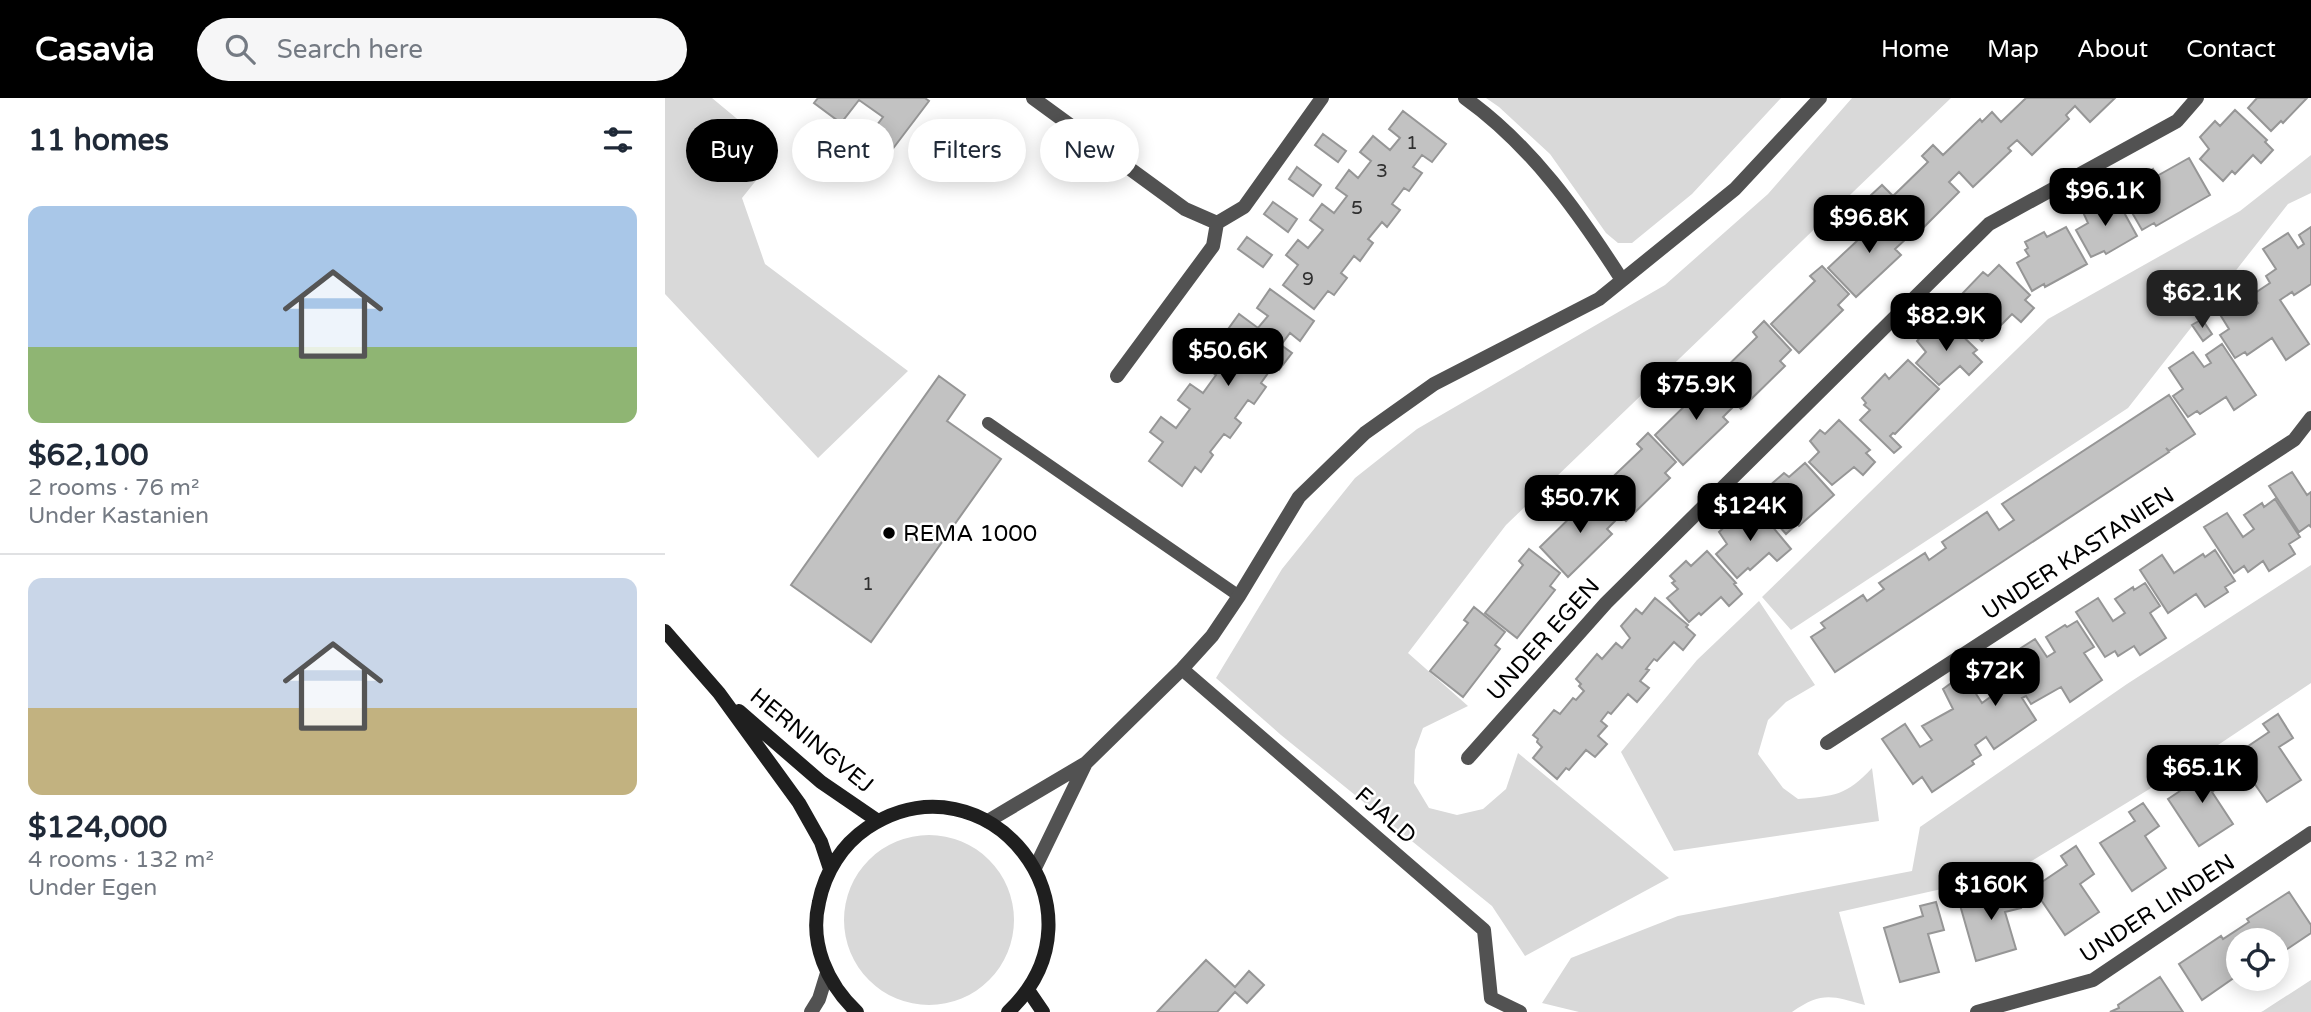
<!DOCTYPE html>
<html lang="en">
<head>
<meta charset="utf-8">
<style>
	:root { --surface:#fff; --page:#f6f6f7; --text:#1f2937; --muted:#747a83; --line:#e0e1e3; --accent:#000 }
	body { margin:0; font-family:"Varela Round",sans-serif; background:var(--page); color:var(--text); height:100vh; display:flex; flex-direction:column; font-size:26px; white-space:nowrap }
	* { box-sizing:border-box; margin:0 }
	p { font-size:23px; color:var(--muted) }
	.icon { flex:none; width:38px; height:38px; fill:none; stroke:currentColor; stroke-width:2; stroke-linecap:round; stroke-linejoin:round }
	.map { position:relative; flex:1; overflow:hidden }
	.side { display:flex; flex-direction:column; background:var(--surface); width:665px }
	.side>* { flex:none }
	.guide { position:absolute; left:21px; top:21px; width:665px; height:63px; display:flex; gap:14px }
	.tools { position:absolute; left:1561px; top:830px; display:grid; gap:14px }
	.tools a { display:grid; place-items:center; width:63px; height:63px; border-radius:50%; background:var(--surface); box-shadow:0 4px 18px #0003; font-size:35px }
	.price { position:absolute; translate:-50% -60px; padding:0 16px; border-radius:14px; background:var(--accent); color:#fff; font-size:23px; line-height:46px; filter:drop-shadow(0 2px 4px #0008) }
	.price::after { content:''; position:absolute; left:50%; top:42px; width:21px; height:16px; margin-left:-10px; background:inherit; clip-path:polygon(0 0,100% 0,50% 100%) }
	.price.selected { background:#222; color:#fff }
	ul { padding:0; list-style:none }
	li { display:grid; align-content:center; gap:14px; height:371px; padding:0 28px }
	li+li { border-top:2px solid var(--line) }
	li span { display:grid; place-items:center; height:217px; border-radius:14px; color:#555 }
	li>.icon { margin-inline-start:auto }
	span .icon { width:126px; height:126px; fill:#fffc; stroke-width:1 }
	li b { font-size:30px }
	h2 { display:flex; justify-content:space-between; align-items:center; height:84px; padding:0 28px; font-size:30px }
	.tag { padding:0 24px; border-radius:32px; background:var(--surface); box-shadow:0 4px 18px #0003; font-size:24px; line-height:63px }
	.tag.selected { background:var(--accent); color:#fff }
	header { display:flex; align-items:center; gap:42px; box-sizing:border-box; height:98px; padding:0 35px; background:var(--accent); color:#fff }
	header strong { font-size:33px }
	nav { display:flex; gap:38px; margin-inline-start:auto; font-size:24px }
	.search { width:490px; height:63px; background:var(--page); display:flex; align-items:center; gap:18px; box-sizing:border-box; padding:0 24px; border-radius:38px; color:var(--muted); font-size:26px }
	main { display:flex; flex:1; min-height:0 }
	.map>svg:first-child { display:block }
	.green { fill:#d9d9d9 }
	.building { fill:#c2c2c2; stroke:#969696; stroke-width:2 }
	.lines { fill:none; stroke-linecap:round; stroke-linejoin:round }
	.lane { stroke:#525252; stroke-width:12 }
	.street { stroke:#525252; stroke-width:14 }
	.secondary { stroke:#1f1f1f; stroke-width:14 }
	.poi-dot { fill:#000; stroke:#fff; stroke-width:2.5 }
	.labels { text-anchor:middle; stroke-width:5; stroke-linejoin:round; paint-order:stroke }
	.number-label { font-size:19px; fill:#303030 }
	.poi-label { font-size:23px; fill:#000; stroke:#fff; text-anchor:start }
	.street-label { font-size:23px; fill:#000; stroke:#fff }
</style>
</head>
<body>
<header>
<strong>Casavia</strong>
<div class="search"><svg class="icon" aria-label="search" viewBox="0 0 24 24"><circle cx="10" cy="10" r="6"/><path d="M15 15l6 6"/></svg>Search here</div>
<nav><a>Home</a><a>Map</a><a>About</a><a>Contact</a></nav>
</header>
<main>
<section class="side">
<h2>11 homes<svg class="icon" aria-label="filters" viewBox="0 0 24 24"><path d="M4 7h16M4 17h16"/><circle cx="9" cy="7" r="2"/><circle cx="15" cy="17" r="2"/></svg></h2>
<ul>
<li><span style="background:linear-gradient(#a9c7e8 65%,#8fb573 0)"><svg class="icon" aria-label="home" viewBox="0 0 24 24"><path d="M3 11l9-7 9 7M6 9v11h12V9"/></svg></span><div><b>$62,100</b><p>2 rooms · 76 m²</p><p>Under Kastanien</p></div></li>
<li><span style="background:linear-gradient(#c9d6e8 60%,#c2b280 0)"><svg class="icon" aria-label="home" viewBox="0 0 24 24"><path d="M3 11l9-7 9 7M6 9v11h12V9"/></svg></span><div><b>$124,000</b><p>4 rooms · 132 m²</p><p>Under Egen</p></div></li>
</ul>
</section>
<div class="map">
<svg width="1646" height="914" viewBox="0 0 1646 914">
	<rect width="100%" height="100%" fill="#fff"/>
	<path class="green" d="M0,0H47L113,55L77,100L100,166L243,273L153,360L0,196Z
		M821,0H1116L1027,96L967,145H953L941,135L885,56L834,9Z
		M1187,0H1286L841,427L743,555L803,608L758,630L750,652L749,685L764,710L792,717L818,711L841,691L853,655L1004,780L860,858L827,808L616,637L551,580L617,471L690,380L752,331L1000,187L1103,96Z
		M1646,57V95L1623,106L1463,310L1126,532L1097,499L1383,221L1575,113Z
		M1646,467V585L1514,673L1365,764L1290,788L1174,814L1200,907C1167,898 1157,893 1127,914H914L877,905L906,860L1013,818L1247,773L1255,729L1462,586Z
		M1094,503L1150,587L1121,604L1103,622L1093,656L1118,690L1133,701C1169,698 1181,698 1207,670L1214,723L1009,753L956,654L1032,562Z
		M179 822a85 85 0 1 1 170 0a85 85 0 1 1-170 0Z
		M1646,882V914H1596L1598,913Z"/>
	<path class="building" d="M153,0H260L264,3L214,69L187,50L198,36L202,40L218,19L194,2L176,25L149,5Z
		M1361,0H1450L1425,24L1410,8L1401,17L1404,21L1367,57L1352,42L1343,50L1346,53L1308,89L1294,74L1284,84L1294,94L1257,131L1241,114L1230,125L1205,98L1217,87L1228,98L1263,64L1257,58L1268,47L1278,57L1315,21L1317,24L1327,14L1336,24Z
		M1592,0H1642L1618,25L1616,23L1606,33L1583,10Z
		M1570,12L1602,42L1600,44L1608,52L1596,65L1588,57L1570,76L1567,73L1558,83L1535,61L1544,51L1535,39L1550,23L1555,28Z
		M738,13L781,46L767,64L757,57L748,69L757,75L744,93L739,90L727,106L735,112L722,129L717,124L703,141L708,145L695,163L689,158L676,175L682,180L669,197L663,193L649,211L618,187L633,167L621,157L633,142L643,150L658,132L645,122L657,106L669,115L682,98L671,90L684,72L693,80L706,63L695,54L708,38L725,52L735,40L724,31Z
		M658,36L681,53L673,64L650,47Z
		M1524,60L1545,97L1491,128L1489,125L1477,132L1461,104L1473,97L1469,90L1472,89L1469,83L1488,71L1492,78Z
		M632,69L656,87L648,98L624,81Z
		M1451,100L1472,138L1441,156L1439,153L1426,159L1411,132L1423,125L1417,112L1430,104L1433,110Z
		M608,104L632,121L623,134L599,116Z
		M1215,112L1242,140L1230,151L1236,157L1191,199L1163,170L1208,128L1203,123Z
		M1401,129L1422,166L1380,189L1379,186L1367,193L1352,165L1364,158L1360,152L1363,150L1360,144L1379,134L1382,139Z
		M1646,129V186L1629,197L1627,194L1615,202L1644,246L1621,262L1607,240L1582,257L1580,254L1570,260L1555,237L1564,231L1551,210L1575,194L1586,210L1593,205L1587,197L1605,185L1601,178L1611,171L1598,151L1623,135L1633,150L1639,146L1634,137Z
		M582,139L607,157L598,169L573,151Z
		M1334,167L1365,197L1360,202L1369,210L1356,224L1347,216L1329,234L1327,232L1317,243L1294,220L1304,210L1295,198L1318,174L1323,178Z
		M1157,168L1184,196L1173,207L1178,212L1134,255L1106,226L1150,183L1145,178Z
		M605,191L649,223L635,243L625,235L616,247L627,255L614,272L608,268L596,285L601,289L589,306L583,302L570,320L576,325L565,340L559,336L545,354L548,357L536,374L530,369L517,388L484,363L498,344L485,334L496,319L511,330L525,311L513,302L525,286L538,295L551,277L537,267L549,250L563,261L576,244L561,234L574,216L593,230L603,218L592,210Z
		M1537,221L1547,236L1538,243L1527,227Z
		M1281,222L1312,252L1308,255L1317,264L1304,277L1295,268L1274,287L1251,265L1261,254L1252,243L1262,232L1267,237Z
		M1099,223L1126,252L1115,263L1120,268L1076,311L1048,282L1092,239L1088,234Z
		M1557,246L1591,297L1569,312L1561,299L1535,316L1532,313L1523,319L1508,298L1518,291L1504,270L1528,254L1539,269L1546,265L1541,257Z
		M1243,262L1274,291L1230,336L1228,335L1225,338L1236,349L1229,355L1195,322L1205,312L1199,307L1201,305L1197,300L1220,276L1224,281Z
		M274,278L300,297L282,323L336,361L206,544L126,487Z
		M1041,279L1069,308L1058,319L1063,324L1018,367L990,337L1034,294L1030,290Z
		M1504,297L1530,336L1504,353L1501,350L1504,354L1170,574L1146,539L1160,530L1156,525L1198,497L1202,503L1219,491L1214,485L1260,455L1264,462L1281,450L1277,444L1322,414L1334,432L1349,422L1337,406Z
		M1174,322L1205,352L1201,355L1210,364L1198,377L1189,369L1167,387L1144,364L1154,354L1145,343L1155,332L1160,336Z
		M983,335L1011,364L1000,375L1005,380L961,423L932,394L977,351L972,346Z
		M1140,365L1169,397L1134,428L1132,426L1121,436L1100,412L1110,402L1102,390L1119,375L1124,379Z
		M1627,374L1642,397L1646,394V429L1644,427L1634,434L1604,388Z
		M926,392L953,420L942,431L947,436L903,479L875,449L919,406L915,402Z
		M1610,401L1635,439L1624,446L1630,456L1604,473L1598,463L1583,474L1579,468L1569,475L1539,429L1562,415L1578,439L1589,431L1579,417L1597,405L1599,409Z
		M1091,409L1126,451L1112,463L1104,455L1085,472L1083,470L1072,480L1051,456L1062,446L1054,434L1070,419L1075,424Z
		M864,451L895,475L885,488L890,492L852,540L820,515L858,467L854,463Z
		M1550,452L1570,483L1560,489L1563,494L1540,509L1531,496L1503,515L1475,472L1497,457L1509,475L1538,456L1540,459Z
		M1042,453L1071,485L1069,486L1077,496L1064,508L1056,499L1036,517L1034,515L1024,524L1002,500L1013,491L1007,485L1010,483L1005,478L1021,463L1026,468Z
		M1480,485L1495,508L1485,515L1501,540L1475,557L1469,548L1453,558L1450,553L1440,559L1411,514L1433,500L1448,523L1460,515L1450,501L1468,489L1469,492Z
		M990,500L1023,527L1021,529L1030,537L1018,552L1009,544L992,563L989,561L981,571L984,572L975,583L984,590L972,604L963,596L946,616L943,614L936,623L942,628L933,638L942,646L930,659L921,652L904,672L901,670L892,681L868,660L877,649L872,644L873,641L868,637L889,612L895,616L908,600L911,602L919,593L914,588L916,586L911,581L932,556L937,561L951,545L957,550L965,540L956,528L971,511L977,516Z
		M809,509L840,534L830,547L835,551L798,599L765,573L803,525L799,522Z
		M1412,523L1429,549L1419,555L1437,582L1405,604L1396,589L1366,606L1361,598L1357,600L1371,622L1329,651L1321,639L1310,647L1316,657L1307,663L1309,666L1267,694L1257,679L1248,686L1217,641L1240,626L1255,649L1267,642L1257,628L1288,611L1278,591L1289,583L1294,591L1304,585L1317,605L1328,597L1318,583L1337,571L1338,573L1350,565L1345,557L1370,541L1382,559L1390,554L1381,539L1400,527L1402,529Z
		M1613,616L1628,640L1614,649L1636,682L1602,704L1570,657L1604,634L1598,626Z
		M1545,660L1560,684L1547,694L1568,726L1534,748L1503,701L1536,679L1531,670Z
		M1478,705L1494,728L1480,738L1501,770L1467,793L1435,745L1470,723L1464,714Z
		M1411,748L1429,776L1415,786L1434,814L1400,837L1368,790L1402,767L1396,758Z
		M1348,781L1356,810L1340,814L1351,851L1311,863L1295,807L1335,796L1332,786Z
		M1624,794L1646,827V835L1612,858V842H1573V877L1537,902L1514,866L1556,838L1558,841L1584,824L1582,821Z
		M1271,804L1279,832L1263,836L1274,874L1235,884L1219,830L1258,818L1255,808Z
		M541,862L570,889L584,873L599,887L582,905L570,894L552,914H492Z
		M1495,879L1518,914H1445L1454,910L1453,907Z"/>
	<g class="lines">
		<path class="lane" d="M323,325L574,498"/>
		<path class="street" d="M368,0L520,111L552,125L579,109L657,0
			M800,0C866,47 914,115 957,182
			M452,278L548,148L552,125
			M517,571L819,832L826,900L855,914
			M1162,645L1629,342L1646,320
			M803,660L941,505L1324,126L1512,23L1532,0
			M323,723L421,665L517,571L547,538L574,498L634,399L700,335L769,286L934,201L1070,91L1155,0
			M370,770L420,667
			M146,914L154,901L162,875
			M1312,914L1428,882L1646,735"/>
		<path class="secondary" d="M0,533L54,595L134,705L156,744L165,771
			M74,613L156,684L213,723
			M363,892L378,914
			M192,914C162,886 144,845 154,804C160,774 177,747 202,730C322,651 451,812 343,914"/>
	</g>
	<circle class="poi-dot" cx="224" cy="435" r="7"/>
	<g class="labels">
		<g class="number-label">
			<text x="747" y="51">1</text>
			<text x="717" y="79">3</text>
			<text x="692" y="116">5</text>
			<text x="643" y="187">9</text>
			<text x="203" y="492">1</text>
		</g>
		<g class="poi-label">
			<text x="238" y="443">REMA 1000</text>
		</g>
		<g class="street-label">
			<text transform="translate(1413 455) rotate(-33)" y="8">UNDER KASTANIEN</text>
			<text transform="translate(878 541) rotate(-48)" y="8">UNDER EGEN</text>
			<text transform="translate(147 642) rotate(39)" y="8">HERNINGVEJ</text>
			<text transform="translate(721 717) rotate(41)" y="8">FJALD</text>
			<text transform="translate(1492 810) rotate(-33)" y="8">UNDER LINDEN</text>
		</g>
	</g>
</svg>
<div class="tools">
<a><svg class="icon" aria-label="locate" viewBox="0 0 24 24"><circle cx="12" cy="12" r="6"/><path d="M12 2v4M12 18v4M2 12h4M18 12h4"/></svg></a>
</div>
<b class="price" style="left:1440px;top:130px">$96.1K</b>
<b class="price" style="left:1204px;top:157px">$96.8K</b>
<b class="price selected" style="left:1537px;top:232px">$62.1K</b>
<b class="price" style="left:1281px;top:255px">$82.9K</b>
<b class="price" style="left:563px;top:290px">$50.6K</b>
<b class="price" style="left:1031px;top:324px">$75.9K</b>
<b class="price" style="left:915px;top:437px">$50.7K</b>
<b class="price" style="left:1085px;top:445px">$124K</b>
<b class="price" style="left:1330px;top:610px">$72K</b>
<b class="price" style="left:1537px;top:707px">$65.1K</b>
<b class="price" style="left:1326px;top:824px">$160K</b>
<div class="guide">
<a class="tag selected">Buy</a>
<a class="tag">Rent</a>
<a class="tag">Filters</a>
<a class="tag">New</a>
</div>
</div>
</main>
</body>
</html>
